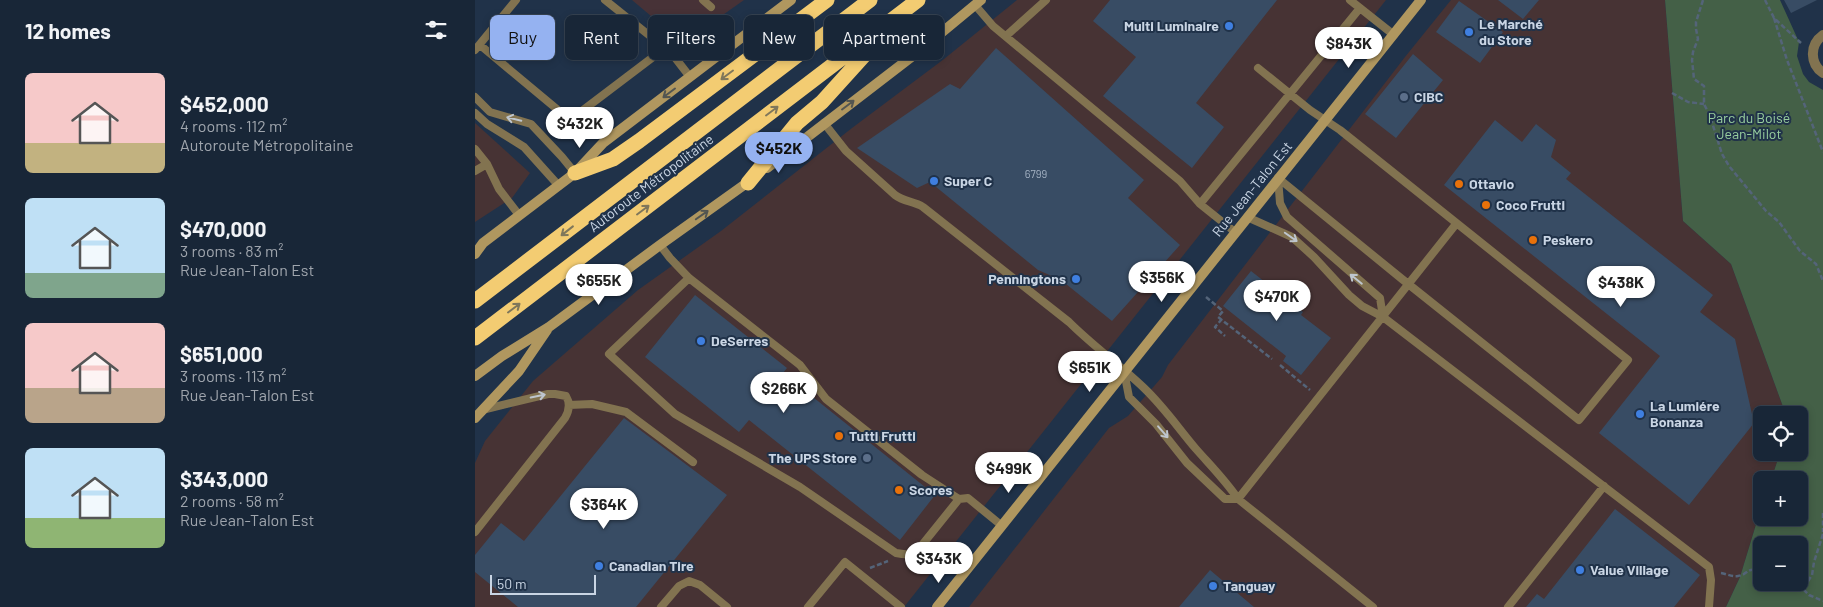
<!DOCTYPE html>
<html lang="en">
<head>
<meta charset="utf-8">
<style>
	:root { --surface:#182637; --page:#253242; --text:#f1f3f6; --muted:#9fa5ad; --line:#364352; --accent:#95b2f1 }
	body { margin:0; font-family:Barlow,sans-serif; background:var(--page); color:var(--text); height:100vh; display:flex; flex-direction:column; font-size:19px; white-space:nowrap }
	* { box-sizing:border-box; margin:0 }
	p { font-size:16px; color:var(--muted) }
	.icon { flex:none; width:28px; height:28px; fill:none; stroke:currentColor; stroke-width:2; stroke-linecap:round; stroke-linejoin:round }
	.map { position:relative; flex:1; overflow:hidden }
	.side { display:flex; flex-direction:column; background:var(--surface); width:475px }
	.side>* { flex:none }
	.hud { position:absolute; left:15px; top:15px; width:475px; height:45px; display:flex; gap:10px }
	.tools { position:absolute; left:1278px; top:406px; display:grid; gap:10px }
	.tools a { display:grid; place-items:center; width:55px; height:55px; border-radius:8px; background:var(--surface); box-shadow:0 2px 8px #0003,0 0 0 1px var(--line); font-size:25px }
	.scale { position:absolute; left:15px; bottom:12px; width:106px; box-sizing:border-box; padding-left:5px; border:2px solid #c9d5e4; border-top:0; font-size:14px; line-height:18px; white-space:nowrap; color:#c9d5e4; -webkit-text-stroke:4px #203249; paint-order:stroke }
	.price { position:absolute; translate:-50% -42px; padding:0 11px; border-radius:18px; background:#fff; color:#222; font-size:16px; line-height:32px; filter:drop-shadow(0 1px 2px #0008) }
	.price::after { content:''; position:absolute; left:50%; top:30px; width:15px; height:11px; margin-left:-8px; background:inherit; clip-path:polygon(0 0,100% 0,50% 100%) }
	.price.active { background:var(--accent); color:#111 }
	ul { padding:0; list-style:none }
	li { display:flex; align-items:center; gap:15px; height:125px; padding:0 25px }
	li span { display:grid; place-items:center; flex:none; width:140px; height:100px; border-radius:8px; color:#555 }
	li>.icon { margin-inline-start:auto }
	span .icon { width:60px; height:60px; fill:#fffc; stroke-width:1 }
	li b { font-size:21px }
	h2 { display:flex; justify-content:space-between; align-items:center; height:60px; padding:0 25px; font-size:21px }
	.tag { padding:0 18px; border-radius:8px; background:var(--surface); box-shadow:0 2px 8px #0003,0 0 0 1px var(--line); font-size:18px; line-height:45px }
	.tag.active { background:var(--accent); color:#111 }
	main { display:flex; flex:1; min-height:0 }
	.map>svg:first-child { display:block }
	.commercial { fill:#473334 }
	.industrial { fill:#473237 }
	.green { fill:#446047; fill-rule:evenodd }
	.building { fill:#384c64 }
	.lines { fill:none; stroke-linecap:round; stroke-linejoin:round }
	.path { stroke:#546479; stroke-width:2.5; stroke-dasharray:5 2.5; stroke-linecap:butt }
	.lane { stroke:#827350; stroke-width:8 }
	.street { stroke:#827350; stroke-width:10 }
	.secondary { stroke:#b0975f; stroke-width:10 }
	.highway { stroke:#f3cc72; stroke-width:15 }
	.oneway { stroke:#7f775b }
	.oneway2 { stroke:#525551 }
	.oneway3 { stroke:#bec6ce }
	.shop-dot { fill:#3f7fe0; stroke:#203249; stroke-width:2 }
	.service-dot { fill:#5c6f8a; stroke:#203249; stroke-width:2 }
	.food-dot { fill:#e8710a; stroke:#203249; stroke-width:2 }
	.labels { text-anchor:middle; stroke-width:4; stroke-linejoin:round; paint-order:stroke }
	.number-label { font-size:11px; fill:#a5b3c4 }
	.poi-label { font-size:14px; font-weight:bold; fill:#c9d5e4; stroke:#203249; text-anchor:start }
	.park-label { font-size:14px; fill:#98ce9e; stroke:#203249 }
	.street-label { font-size:14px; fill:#c9d5e4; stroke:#203249 }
</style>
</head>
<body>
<main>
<section class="side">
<h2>12 homes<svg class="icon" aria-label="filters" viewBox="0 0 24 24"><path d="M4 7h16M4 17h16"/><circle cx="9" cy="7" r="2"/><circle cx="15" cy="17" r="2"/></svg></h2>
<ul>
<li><span style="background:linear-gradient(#f6c9c9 70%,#c2b280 0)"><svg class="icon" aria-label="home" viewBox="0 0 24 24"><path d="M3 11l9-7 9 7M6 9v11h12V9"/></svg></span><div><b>$452,000</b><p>4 rooms · 112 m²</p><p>Autoroute Métropolitaine</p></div></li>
<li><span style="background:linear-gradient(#bfe0f5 75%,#7fa58c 0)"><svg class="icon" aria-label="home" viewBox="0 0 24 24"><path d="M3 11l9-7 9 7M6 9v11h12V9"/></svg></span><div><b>$470,000</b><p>3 rooms · 83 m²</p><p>Rue Jean-Talon Est</p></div></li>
<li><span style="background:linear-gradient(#f6c9c9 65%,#b9a48a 0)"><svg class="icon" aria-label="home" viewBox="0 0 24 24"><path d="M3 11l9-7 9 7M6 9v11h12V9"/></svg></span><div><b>$651,000</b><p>3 rooms · 113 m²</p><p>Rue Jean-Talon Est</p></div></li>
<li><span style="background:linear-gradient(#bfe0f5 70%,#8fb573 0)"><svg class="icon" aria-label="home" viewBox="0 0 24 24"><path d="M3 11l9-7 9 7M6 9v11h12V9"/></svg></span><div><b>$343,000</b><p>2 rooms · 58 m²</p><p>Rue Jean-Talon Est</p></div></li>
</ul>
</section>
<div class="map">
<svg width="1348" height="607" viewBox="0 0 1348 607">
	<rect width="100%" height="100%" fill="#203249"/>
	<path class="commercial" d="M542,0H911L429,607H0V463L10,441L58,381L163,290L246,231L377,128L469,59Z
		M976,0H1190L1208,221L1256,264L1311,415H1286V452L1305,453L1296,480H1286V508L1265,577L1251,607H494L634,428L653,416L687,377L693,365L930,57Z
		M0,123L55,173L37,198L0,222Z"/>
	<path class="industrial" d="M157,0H269L208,43Z"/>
	<path class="green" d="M1190,0H1305L1324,42L1322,56L1328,74L1334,82L1348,90V607H1251L1265,577L1286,508V518H1324V480H1296L1305,453L1324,452V415H1311L1256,264L1208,221ZM1286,545H1324V582H1286Z"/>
	<path class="building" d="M635,0H802L721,103L749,127L717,168L628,96L661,57L618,21Z
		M1023,0H1064L1048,19Z
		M1309,0H1342L1316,13Z
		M984,1L1028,32L1005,63L961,32Z
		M521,48L669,180L653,198L705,245L637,321L586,280L563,270L455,182L442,188L382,148L475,84L485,89Z
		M938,54L968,80L921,138L890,114Z
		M1020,120L1047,142L1061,124L1081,140L1076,157L1096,173L1091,179L1238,295L1225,312L1260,339L1279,423L1214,505L1124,433L1185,356L969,185Z
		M776,271L828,312L826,315L856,338L826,375L808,361L811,356L748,306Z
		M220,295L312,368L308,373L460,495L425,540L274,420L264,432L170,357Z
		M149,418L252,495L161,607H43L0,572V555L26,523L49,541Z
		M1140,509L1225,575L1199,607H1051L1062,594L1069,599Z
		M735,570L779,607H704Z"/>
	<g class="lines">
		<path class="path" d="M1228,0L1221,22V29L1223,39L1218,52L1217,60L1219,79L1229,86V104L1235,116L1247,154L1254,166L1291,211L1304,222L1325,251L1341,264L1348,281
			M1290,0L1299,18L1326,43
			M1299,18L1312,60L1348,152
			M1197,93L1213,102L1229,104
			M731,297L748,311L743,317L797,359
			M747,319L740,327L750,336
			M805,365L835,390
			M1348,513V532
			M1348,534L1339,562L1337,575L1328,589L1334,595L1348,601
			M451,557L454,561L462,577
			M395,568L413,561
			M1246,573C1252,574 1257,577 1263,576C1275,574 1271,566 1286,572
			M1306,582L1328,589"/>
		<path class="lane" d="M228,0L236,7
			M875,0L919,35
			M500,5L518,26L705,181L725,204L760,232
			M531,36L571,0
			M5,45L95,120L190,48L130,0
			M190,48L198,55L215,77
			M0,50L41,0
			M783,68L835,110L865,130L1153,360L1104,420L927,279L803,178
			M0,97L15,112L56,124L87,157L100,173
			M0,113L12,124L49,147L84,186
			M349,123L371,151L420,195C429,202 439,201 448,207L594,322C618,346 645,365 669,388C689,407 704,429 721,449C736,466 751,481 763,499L898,607
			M0,149L12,164L24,189L44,215
			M0,171L12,164
			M803,178L805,203L812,217L905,298L908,317
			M725,204L885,8
			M772,217L817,237L839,257L874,295L887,306L908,317L1234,567L1236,580L1234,607
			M185,245L195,258L214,278L325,365L351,399L447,475L484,499L493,498L526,525
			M214,278L134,354L200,414L325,487L421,553C431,555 436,555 443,550L484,499
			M649,371L654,397L681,424L712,463L750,499H763
			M94,405L117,404L151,412L218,462
			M763,499L981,224
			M0,532L90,418C94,411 96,404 91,396L80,394H73L7,410
			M186,607L204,586L214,581L225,585L252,607
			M333,607L370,562L426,607
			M1033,607L1129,486"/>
		<path class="street" d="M1348,35C1334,45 1335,64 1348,73"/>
		<path class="secondary" d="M292,168L448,48L506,0
			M0,254L8,243L100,173L128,143L316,0
			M0,376L27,356L74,327L185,245L276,180
			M0,418L44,371L72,330
			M462,607L946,0"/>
		<path class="highway" d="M100,173L138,159L164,141L352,0
			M273,183L322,123L347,102L404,39
			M0,301L395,0
			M0,338L443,0"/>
	</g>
	<defs><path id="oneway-shaft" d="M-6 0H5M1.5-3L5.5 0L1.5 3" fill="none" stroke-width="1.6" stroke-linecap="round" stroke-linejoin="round" transform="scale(1.25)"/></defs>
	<g class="oneway">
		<use href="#oneway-shaft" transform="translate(252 75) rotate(143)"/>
		<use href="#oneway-shaft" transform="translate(297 111) rotate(-37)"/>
		<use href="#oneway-shaft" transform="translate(168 210) rotate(-37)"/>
		<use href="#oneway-shaft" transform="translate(92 231) rotate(142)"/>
		<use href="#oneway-shaft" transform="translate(39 308) rotate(-37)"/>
	</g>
	<g class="oneway2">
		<use href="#oneway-shaft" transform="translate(194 93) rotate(143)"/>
		<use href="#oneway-shaft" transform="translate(373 105) rotate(-37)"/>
		<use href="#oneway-shaft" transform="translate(227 215) rotate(-35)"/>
	</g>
	<g class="oneway3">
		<use href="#oneway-shaft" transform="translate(39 119) rotate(-166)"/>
		<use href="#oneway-shaft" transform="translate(816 237) rotate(35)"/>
		<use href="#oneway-shaft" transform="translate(881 279) rotate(-141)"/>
		<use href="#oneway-shaft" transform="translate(63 396) rotate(-12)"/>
		<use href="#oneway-shaft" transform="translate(688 432) rotate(49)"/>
	</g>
	<g class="shop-dot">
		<circle cx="754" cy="26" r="5"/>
		<circle cx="994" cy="32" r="5"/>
		<circle cx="459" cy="181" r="5"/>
		<circle cx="601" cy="279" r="5"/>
		<circle cx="226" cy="341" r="5"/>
		<circle cx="1165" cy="414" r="5"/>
		<circle cx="124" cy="566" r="5"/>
		<circle cx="1105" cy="570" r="5"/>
		<circle cx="738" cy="586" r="5"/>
	</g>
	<g class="service-dot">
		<circle cx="929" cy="97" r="5"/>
		<circle cx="392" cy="458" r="5"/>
	</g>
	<g class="food-dot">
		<circle cx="984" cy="184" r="5"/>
		<circle cx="1011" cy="205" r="5"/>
		<circle cx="1058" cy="240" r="5"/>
		<circle cx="364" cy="436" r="5"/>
		<circle cx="424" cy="490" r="5"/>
	</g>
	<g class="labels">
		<g class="number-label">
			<text x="561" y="178">6799</text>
		</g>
		<g class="poi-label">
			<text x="1004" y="29">Le Marché<tspan x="1004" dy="16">du Store</tspan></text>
			<text x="744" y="31" text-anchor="end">Multi Luminaire</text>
			<text x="939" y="102">CIBC</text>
			<text x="469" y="186">Super C</text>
			<text x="994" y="189">Ottavio</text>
			<text x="1021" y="210">Coco Frutti</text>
			<text x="1068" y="245">Peskero</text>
			<text x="591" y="284" text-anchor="end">Penningtons</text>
			<text x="236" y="346">DeSerres</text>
			<text x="1175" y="411">La Lumiére<tspan x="1175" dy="16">Bonanza</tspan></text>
			<text x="374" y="441">Tutti Frutti</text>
			<text x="382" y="463" text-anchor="end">The UPS Store</text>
			<text x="434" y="495">Scores</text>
			<text x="134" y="571">Canadian Tire</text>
			<text x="1115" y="575">Value Village</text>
			<text x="748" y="591">Tanguay</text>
		</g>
		<g class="park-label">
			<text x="1274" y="123">Parc du Boisé<tspan x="1274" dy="16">Jean-Milot</tspan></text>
		</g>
		<g class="street-label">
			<text transform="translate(176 183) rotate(-37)" y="5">Autoroute Métropolitaine</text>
			<text transform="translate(777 189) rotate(-51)" y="5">Rue Jean-Talon Est</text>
		</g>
	</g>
</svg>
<div class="tools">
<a><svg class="icon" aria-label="locate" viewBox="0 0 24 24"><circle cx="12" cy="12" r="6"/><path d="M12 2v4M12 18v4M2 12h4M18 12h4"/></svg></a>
<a>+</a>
<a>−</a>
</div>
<div class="scale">50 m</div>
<b class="price" style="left:874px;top:69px">$843K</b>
<b class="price" style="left:105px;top:149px">$432K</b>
<b class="price active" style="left:304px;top:174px">$452K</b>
<b class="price" style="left:687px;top:303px">$356K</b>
<b class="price" style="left:124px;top:306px">$655K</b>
<b class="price" style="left:1146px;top:308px">$438K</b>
<b class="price" style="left:802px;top:322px">$470K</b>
<b class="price" style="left:615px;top:393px">$651K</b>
<b class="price" style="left:309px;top:414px">$266K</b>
<b class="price" style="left:534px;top:494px">$499K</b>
<b class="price" style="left:129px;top:530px">$364K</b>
<b class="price" style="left:464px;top:584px">$343K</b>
<div class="hud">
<a class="tag active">Buy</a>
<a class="tag">Rent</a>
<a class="tag">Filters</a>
<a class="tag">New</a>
<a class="tag">Apartment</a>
</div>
</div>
</main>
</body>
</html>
